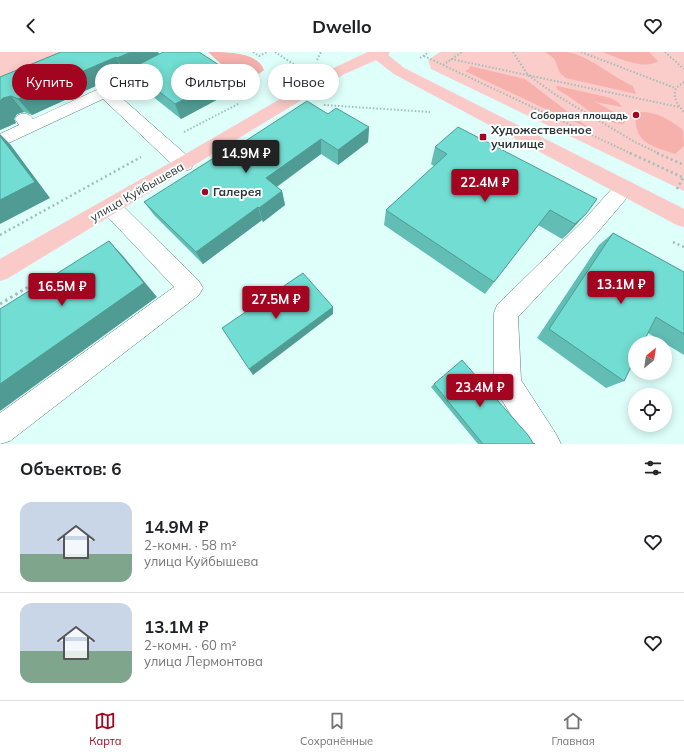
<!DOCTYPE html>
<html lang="ru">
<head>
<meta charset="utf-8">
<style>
	:root { --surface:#fff; --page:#f6f6f6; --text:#202124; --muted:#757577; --line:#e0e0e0; --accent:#a30520 }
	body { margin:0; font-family:Mulish,sans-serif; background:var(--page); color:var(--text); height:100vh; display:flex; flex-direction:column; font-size:15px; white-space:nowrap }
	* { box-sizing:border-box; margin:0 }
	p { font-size:13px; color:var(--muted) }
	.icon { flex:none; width:22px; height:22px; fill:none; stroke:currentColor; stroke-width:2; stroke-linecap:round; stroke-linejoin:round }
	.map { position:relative; height:392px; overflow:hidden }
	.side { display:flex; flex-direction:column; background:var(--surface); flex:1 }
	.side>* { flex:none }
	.guide { position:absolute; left:12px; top:12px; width:400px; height:36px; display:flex; gap:8px }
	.needle { width:26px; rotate:30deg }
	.buttons { position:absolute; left:628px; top:284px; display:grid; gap:8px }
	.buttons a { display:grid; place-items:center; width:44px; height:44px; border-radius:50%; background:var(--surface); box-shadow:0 2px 10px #0003; font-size:20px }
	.price { position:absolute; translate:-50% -34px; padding:0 9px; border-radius:4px; background:var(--accent); color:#fff; font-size:13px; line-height:26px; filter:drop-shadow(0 1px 2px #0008) }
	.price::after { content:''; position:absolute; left:50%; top:24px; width:12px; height:9px; margin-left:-6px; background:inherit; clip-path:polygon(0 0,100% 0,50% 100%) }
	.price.on { background:#222; color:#fff }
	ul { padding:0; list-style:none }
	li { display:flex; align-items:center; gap:12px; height:100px; padding:0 20px }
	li+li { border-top:1px solid var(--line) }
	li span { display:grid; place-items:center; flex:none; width:112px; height:80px; border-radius:12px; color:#555 }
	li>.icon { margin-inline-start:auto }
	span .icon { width:48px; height:48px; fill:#fffc; stroke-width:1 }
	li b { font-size:17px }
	h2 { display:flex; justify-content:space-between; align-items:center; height:48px; padding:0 20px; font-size:17px }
	.chip { padding:0 14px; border-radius:18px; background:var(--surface); box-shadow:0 2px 10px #0003; font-size:14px; line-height:36px }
	.chip.on { background:var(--accent); color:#fff }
	header { display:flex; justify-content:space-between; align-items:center; height:52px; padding:0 20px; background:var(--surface); font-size:18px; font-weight:700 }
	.dock { display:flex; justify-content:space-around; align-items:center; height:56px; border-top:1px solid var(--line); background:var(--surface); font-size:11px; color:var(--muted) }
	.dock a { display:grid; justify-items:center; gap:2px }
	.dock .on { color:var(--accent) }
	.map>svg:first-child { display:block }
	.green { fill:#fbcdca }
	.forest { fill:#f6b1ad }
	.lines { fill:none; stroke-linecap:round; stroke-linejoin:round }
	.minor-casing { stroke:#587d79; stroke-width:1 }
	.major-casing { stroke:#eaebeb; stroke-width:1 }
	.path-far2 { stroke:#a2bdb9; stroke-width:2; stroke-dasharray:1.5 2; stroke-linecap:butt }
	.path-far1 { stroke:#a2bdb9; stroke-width:2.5; stroke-dasharray:2 3; stroke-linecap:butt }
	.path { stroke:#a2bdb9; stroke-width:3; stroke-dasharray:2.5 3.5; stroke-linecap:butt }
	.minor { fill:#fff; fill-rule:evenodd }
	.major { fill:#f9cac7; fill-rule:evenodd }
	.wall { fill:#62beb5 }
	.shaded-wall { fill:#509b93 }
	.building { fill:#72ddd2; stroke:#509b93 }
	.poi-dot { fill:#a30520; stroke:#fff; stroke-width:1.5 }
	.labels { text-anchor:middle; stroke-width:4; stroke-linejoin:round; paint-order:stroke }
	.far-poi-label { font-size:10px; font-weight:bold; fill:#283836; stroke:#fff; text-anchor:end }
	.poi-label { font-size:12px; font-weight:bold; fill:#283836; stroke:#fff; text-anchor:start }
	.street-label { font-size:12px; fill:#283836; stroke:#fff }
</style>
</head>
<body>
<header><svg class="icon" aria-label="back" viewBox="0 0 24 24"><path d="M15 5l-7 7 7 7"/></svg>Dwello<svg class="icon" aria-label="heart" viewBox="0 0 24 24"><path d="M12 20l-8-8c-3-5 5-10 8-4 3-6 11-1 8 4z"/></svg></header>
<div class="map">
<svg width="684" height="392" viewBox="0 0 684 392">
	<rect width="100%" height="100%" fill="#defffa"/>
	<path class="green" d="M0,0H73L5,29L0,24Z
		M440,0H684V139L431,17L428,8Z"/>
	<path class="forest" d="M208,0C227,0 258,0 264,18L256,24L252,25L221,12Z
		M545,0C552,0 560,0 567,0C590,4 612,25 633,34L636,42L566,26L560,21C554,8 558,8 545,0Z
		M602,0H649L658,9C645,19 616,5 602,0Z
		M470,14L525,27L589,76L554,61L465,19L469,17Z
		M558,34L611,46L618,50L622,55L595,50L618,62L625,69L624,72C599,72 579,49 558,38L556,35Z
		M641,60C658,60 670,68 683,78L684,94L675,102C658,96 639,93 636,73C635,67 635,64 641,60Z"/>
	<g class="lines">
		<g class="minor-casing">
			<path id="minor" d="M162,8L167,9L169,12L167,15L116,41L191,107L193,112L191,117L184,119L177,117L103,47L0,95V82L19,73L15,67L18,63C24,61 29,61 33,67Z
				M624,129L631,131L634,136L631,141L597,181L518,265L521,328L556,382L561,392H529L498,342L494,332V261L497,253L583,169L617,131Z
				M111,147L118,149L199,229L203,236L199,243L10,389L0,392V361L174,235L104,161L101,155L104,149Z"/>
		</g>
		<g class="major-casing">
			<path id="major" d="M368,0H390L388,3L404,16L684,157V175L677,173L394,22L376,8L344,22L8,226L0,229V207L177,107L334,16Z"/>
		</g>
		<path class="path-far2" d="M253,0L259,4L267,0
			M275,0L301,17
			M513,0L528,23L556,43L635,90L660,102
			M581,0L675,36
			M665,0L684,17
			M424,4L632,102
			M420,6L429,0
			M451,7L679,55
			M317,8L321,0
			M443,13L462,0
			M684,30L676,36C672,46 678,53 684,60
			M324,53L430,60
			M184,80L240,51"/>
		<path class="path-far1" d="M630,101L684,126
			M657,101L684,113
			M677,137L684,124
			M0,183L141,105
			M673,190L684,195
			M36,230L44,225"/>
		<path class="path" d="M0,252L38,229"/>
		<use href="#minor" class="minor"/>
		<use href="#major" class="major"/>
	</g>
	<path class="wall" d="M61,0H158L159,2L237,37L181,67L137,32L131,20L126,22L124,21L32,63L24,60L17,62L14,67L16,71L0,78V25Z
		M328,62L369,75L368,90L338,113L321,102L277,135L282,139L285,153L263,170L262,168L203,212L154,163L144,150L230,99Z
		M435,95L597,147L572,177L562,187L538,173L485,242L384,173L386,158L434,114L431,112Z
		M613,181L684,220V303L648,281L624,329L606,336L537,286L599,193Z
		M434,332L533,391L535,392H478L431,335Z"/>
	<path class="shaded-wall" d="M131,0H158L161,6L130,17L131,20L126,22L117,6Z
		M116,5L124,21L32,63L18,47Z
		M233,22L237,37L181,67L175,52Z
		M11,44L24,60L17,62L14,67L16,71L0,78V49L3,46Z
		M369,75L368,90L338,113V98Z
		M0,82L10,92L50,146L0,172Z
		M321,87V102L269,140L266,126Z
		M282,139L285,153L263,170L259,156Z
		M258,155L262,168L203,212L196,200Z
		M586,162L572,177L562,187L575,172Z
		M109,189L123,204L157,245L0,359V332Z
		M333,255V262L253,323L249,317Z"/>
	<path class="building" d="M61,0H131L117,6L116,5L18,47L11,44L3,46L0,49V25Z
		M163,0H199L233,22L175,52L130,17Z
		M307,49L328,62L336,56L369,75L338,98L321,87L266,126L282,139L259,156L258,155L196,200L144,150L228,97L230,99Z
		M458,75L597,147L586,162L575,172L550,158L494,230L386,158L447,102L435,95Z
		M0,84L35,130L0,148Z
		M613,181L684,220V282L656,265L643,291H635V307L624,329L549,277Z
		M109,189L144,231L0,332V257Z
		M303,221L333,255L249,317L222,276Z
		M462,308L528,383L533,391L535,392H483L434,332Z"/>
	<g class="poi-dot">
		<circle cx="636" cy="63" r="4"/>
		<rect x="479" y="81" width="8" height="8" rx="2"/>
		<circle cx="205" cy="140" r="4"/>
	</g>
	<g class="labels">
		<g class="far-poi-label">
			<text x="628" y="67">Соборная площадь</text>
		</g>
		<g class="poi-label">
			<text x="491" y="82">Художественное<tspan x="491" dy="14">училище</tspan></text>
			<text x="213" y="144">Галерея</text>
		</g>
		<g class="street-label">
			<text transform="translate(137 140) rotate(-30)" y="4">улица Куйбышева</text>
		</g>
	</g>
</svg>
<div class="buttons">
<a><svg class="needle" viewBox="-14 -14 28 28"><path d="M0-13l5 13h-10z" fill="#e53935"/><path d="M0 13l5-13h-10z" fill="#757577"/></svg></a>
<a><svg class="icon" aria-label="locate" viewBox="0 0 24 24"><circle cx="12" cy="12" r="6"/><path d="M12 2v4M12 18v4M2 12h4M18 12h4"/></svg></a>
</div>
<b class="price on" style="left:246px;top:122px">14.9M ₽</b>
<b class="price" style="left:485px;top:151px">22.4M ₽</b>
<b class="price" style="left:621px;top:253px">13.1M ₽</b>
<b class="price" style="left:62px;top:255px">16.5M ₽</b>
<b class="price" style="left:276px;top:268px">27.5M ₽</b>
<b class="price" style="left:480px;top:356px">23.4M ₽</b>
<div class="guide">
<a class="chip on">Купить</a>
<a class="chip">Снять</a>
<a class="chip">Фильтры</a>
<a class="chip">Новое</a>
</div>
</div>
<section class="side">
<h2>Объектов: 6<svg class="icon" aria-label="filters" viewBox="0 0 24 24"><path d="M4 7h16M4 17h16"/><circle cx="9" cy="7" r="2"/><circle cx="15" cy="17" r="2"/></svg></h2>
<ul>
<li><span style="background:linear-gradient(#c9d6e8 65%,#7fa58c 0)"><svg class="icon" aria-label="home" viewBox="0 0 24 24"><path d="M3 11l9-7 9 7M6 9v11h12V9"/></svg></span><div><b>14.9M ₽</b><p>2-комн. · 58 m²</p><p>улица Куйбышева</p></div><svg class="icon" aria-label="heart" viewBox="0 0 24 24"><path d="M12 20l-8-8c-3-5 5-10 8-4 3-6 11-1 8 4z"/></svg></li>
<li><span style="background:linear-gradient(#c9d6e8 60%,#7fa58c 0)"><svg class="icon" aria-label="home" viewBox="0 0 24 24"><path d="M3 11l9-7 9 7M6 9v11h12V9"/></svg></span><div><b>13.1M ₽</b><p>2-комн. · 60 m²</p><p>улица Лермонтова</p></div><svg class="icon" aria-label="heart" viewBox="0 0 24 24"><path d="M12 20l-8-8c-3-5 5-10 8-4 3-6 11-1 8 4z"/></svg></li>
</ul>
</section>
<nav class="dock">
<a class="on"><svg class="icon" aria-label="map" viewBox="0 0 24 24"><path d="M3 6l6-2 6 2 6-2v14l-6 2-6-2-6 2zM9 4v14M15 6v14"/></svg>Карта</a>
<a><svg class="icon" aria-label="saved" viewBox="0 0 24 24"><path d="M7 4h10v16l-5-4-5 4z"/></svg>Сохранённые</a>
<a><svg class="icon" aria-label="home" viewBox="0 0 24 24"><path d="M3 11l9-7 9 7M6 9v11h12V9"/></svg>Главная</a>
</nav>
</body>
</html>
